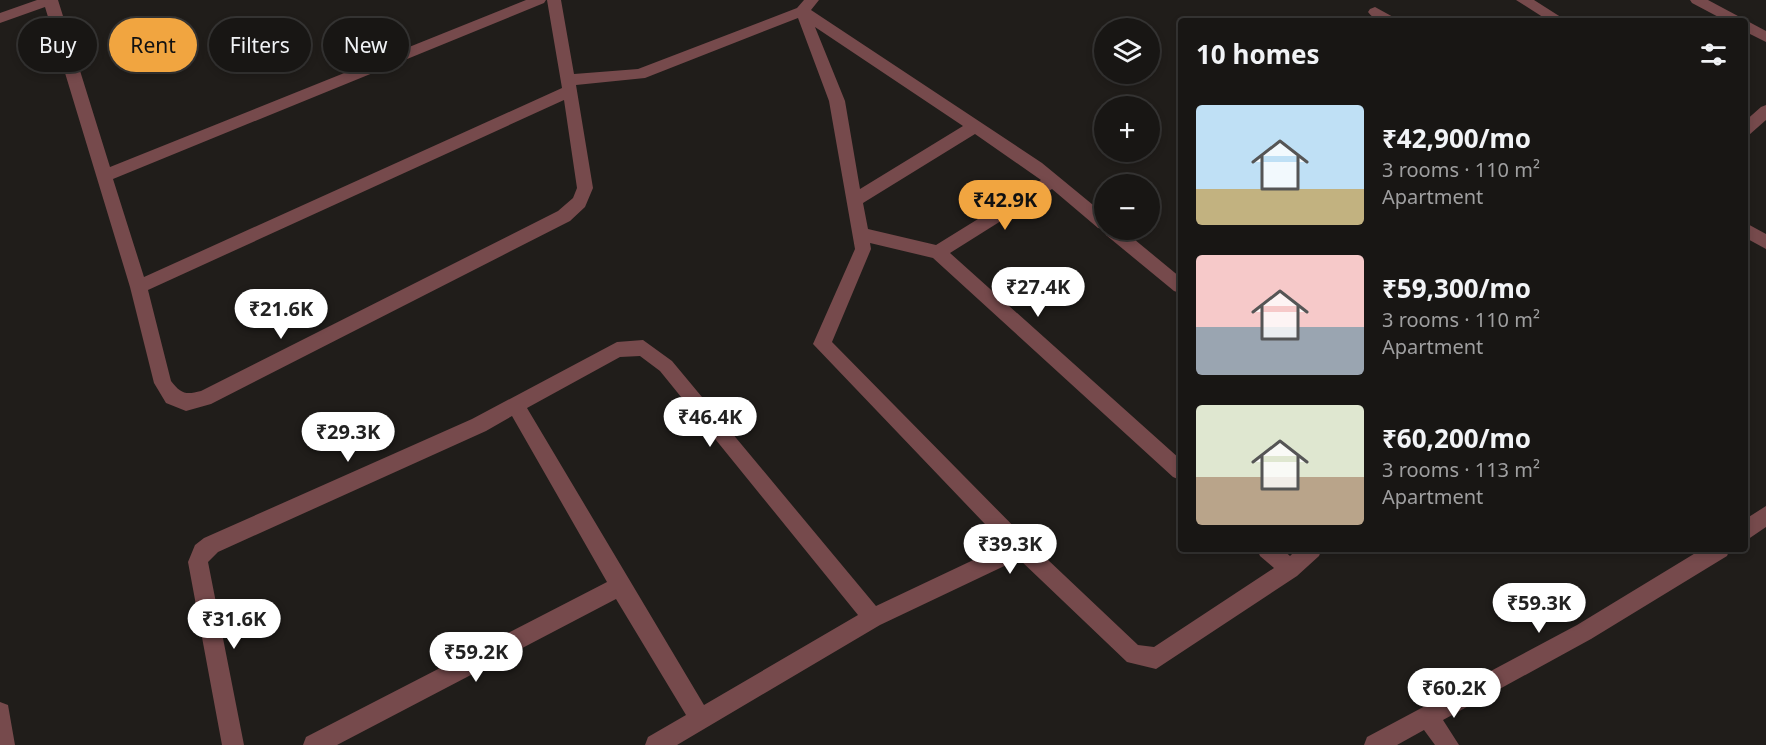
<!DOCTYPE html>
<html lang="en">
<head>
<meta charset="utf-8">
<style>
	:root { --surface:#181614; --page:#211f1d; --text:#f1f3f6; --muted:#9f9fa0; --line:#363534; --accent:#f1a540 }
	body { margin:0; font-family:"Noto Sans",sans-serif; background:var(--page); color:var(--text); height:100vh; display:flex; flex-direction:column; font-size:22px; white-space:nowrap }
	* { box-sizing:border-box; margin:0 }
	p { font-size:20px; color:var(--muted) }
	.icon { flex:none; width:33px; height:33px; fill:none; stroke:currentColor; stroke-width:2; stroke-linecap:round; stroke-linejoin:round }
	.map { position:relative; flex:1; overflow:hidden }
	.details { position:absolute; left:1178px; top:18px; width:570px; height:534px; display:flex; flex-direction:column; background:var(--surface); border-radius:6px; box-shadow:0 3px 9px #0003,0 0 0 2px var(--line) }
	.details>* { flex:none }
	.top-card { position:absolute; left:18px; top:18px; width:570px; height:54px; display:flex; gap:12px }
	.fabs { position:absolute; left:1094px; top:18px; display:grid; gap:12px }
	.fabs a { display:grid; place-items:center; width:66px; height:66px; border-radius:50%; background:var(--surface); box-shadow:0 3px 9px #0003,0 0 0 2px var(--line); font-size:30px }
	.price { position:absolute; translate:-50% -51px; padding:0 14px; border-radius:21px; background:#fff; color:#222; font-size:20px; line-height:39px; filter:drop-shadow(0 2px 3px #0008) }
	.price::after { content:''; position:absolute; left:50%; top:36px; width:18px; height:14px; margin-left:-9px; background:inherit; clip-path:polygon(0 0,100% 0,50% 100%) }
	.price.on { background:var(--accent); color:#111 }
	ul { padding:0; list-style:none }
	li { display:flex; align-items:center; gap:18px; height:150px; padding:0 18px }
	li span { display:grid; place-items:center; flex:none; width:168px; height:120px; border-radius:6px; color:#555 }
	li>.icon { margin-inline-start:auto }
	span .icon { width:72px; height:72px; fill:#fffc; stroke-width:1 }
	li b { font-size:26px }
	h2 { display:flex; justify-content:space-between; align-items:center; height:72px; padding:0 18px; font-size:26px }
	.tag { padding:0 21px; border-radius:27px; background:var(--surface); box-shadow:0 3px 9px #0003,0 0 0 2px var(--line); font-size:21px; line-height:54px }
	.tag.on { background:var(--accent); color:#111 }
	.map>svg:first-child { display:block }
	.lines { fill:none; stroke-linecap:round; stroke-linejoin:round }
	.minor { fill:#764a4c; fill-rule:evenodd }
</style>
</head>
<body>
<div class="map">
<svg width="1766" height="745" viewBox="0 0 1766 745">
	<rect width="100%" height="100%" fill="#201d1a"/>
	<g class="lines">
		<path class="minor" d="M37,0H58L110,167L526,0H546L544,3L113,179L144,277L562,88L547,0H561L574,74L638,69L797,8L804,0H819L811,10L1042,163L1104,214V229L1098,228L1052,189L950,253L1180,459V480L1173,477L933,258L870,243L871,249L832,342L1028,541L1138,645L1154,647L1274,568L1260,556L1257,549H1282L1290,556L1297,549H1322L1319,556L1297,576L1156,669L1127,662L1019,559L880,625L677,745H645L648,737L686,715L616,599L337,745H303L306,737L607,582L512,416L486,431L218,552L208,562L244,745H222L188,562L195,545L204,538L472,419L617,342L643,340L672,361L876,606L1005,545L813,344L855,249L829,101L798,18L645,78L576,85L593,188L585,207L570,221L211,404L186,411L166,403L154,383L130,287L45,7L0,23V13ZM815,27L963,126L860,189L845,101ZM564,100L577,188L573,198L558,211L201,391C186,395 181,394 171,381L148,290ZM975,134L1041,180L936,245L868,229L863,203ZM640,356L660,371L858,615L704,705L527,408L620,357Z
			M1516,0H1534L1567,21H1549Z
			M1690,0H1708L1766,31V42L1744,31V21H1726L1692,3Z
			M1375,7L1395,18L1397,21C1386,21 1375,22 1368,12L1370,9Z
			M1766,105V120L1749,135L1744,137V122L1761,107Z
			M1744,222L1766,234V249L1744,237Z
			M1104,230H1123L1180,277V293L1174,291L1106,235Z
			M1766,506V527L1744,542V520Z
			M1702,549H1730L1727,556L1591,639L1443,720L1459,745H1435L1424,730L1397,745H1364L1367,737L1577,625Z
			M0,702L8,705L15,745H0Z"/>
	</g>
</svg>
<div class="fabs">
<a><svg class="icon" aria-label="layers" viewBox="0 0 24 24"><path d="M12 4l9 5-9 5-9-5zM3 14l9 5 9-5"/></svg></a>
<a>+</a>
<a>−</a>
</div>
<b class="price on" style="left:1005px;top:231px">₹42.9K</b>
<b class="price" style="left:1038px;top:318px">₹27.4K</b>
<b class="price" style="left:281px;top:340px">₹21.6K</b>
<b class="price" style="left:710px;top:448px">₹46.4K</b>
<b class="price" style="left:348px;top:463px">₹29.3K</b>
<b class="price" style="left:1010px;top:575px">₹39.3K</b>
<b class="price" style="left:1539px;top:634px">₹59.3K</b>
<b class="price" style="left:234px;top:650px">₹31.6K</b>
<b class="price" style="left:476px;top:683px">₹59.2K</b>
<b class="price" style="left:1454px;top:719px">₹60.2K</b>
<div class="top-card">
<a class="tag">Buy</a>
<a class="tag on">Rent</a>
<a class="tag">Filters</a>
<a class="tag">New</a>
</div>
<section class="details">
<h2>10 homes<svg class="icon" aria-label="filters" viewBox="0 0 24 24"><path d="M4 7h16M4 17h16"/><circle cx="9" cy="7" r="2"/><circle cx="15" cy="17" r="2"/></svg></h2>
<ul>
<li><span style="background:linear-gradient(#bfe0f5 70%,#c2b280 0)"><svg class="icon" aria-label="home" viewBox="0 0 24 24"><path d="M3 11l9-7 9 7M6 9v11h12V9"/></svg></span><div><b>₹42,900/mo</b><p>3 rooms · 110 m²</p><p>Apartment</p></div></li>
<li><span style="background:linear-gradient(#f6c9c9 60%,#9aa5b1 0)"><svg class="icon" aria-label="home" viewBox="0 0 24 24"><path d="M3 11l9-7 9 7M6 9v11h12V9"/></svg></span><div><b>₹59,300/mo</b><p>3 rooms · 110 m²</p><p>Apartment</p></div></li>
<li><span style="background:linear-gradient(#dfe7d0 60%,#b9a48a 0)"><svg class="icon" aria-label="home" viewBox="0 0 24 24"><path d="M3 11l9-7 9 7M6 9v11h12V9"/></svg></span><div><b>₹60,200/mo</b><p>3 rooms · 113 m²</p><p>Apartment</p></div></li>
</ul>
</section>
</div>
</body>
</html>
